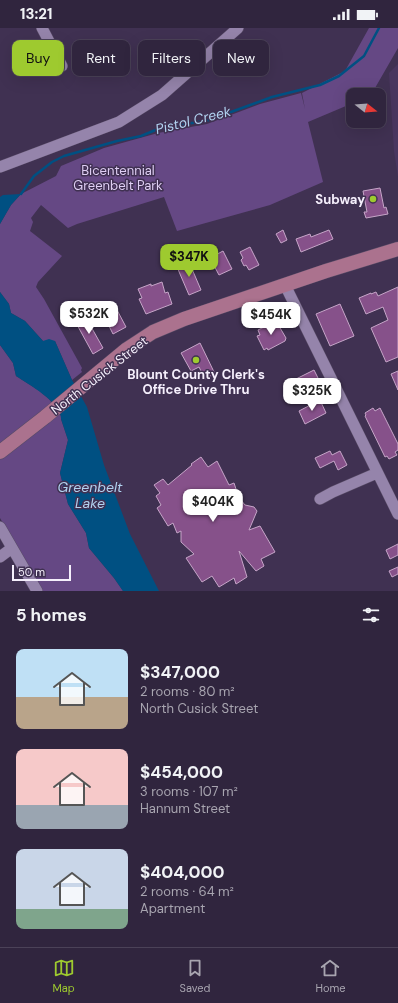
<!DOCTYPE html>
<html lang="en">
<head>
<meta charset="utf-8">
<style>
	:root { --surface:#30253e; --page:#382d45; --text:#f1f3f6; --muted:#a8a5b0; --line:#4b4258; --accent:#9eca2f }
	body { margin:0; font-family:"DM Sans",sans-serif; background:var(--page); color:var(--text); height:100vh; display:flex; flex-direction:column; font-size:15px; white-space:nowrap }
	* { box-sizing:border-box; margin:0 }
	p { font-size:13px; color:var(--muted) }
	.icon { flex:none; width:22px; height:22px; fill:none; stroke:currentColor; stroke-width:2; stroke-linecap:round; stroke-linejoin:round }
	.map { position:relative; height:563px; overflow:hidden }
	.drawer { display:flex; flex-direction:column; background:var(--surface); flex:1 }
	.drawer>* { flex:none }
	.banner { position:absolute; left:12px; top:12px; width:374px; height:36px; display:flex; gap:8px }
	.needle { width:26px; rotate:107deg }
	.controls { position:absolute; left:346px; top:60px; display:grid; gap:8px }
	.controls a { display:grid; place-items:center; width:40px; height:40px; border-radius:8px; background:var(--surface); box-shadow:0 4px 16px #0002,0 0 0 1px var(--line); font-size:20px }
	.scale { position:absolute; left:12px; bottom:10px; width:59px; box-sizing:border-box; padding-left:4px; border:2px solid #f5effc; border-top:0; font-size:11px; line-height:14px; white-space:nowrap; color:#f5effc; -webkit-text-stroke:3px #403152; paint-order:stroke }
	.price { position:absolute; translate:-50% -34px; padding:0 9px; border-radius:8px; background:#fff; color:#222; font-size:13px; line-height:26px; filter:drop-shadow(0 1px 2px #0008) }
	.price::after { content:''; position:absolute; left:50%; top:24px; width:12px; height:9px; margin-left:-6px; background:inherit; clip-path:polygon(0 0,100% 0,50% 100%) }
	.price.selected { background:var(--accent); color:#111 }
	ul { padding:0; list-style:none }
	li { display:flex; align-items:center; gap:12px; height:100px; padding:0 16px }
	li span { display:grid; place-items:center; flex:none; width:112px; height:80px; border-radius:8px; color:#555 }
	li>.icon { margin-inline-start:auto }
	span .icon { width:48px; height:48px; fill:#fffc; stroke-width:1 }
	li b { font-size:17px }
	h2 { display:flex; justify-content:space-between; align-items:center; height:48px; padding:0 16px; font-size:17px }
	.pill { padding:0 14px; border-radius:8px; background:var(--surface); box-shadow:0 4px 16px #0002,0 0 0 1px var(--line); font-size:14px; line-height:36px }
	.pill.selected { background:var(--accent); color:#111 }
	.status { display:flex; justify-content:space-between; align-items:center; height:28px; padding:0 20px; background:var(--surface); direction:ltr }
	.status svg { height:11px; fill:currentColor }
	.tabs { display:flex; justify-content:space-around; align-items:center; height:56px; border-top:1px solid var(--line); background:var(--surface); font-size:11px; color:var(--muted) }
	.tabs a { display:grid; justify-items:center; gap:2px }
	.tabs .selected { color:var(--accent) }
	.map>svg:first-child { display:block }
	.built { fill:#49365f }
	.green { fill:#654884 }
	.water { fill:#005082 }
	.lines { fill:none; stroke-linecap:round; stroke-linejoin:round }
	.stream { stroke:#005082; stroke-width:2.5 }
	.building { fill:#86518a; stroke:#c6a5c8 }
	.minor-casing { stroke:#584c66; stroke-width:12 }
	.major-casing { stroke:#584c66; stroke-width:15 }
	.minor { stroke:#9584ab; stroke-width:11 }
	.major { stroke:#ab728e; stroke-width:14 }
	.poi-dot { fill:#9eca2f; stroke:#403152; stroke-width:1.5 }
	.labels { text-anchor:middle; stroke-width:3; stroke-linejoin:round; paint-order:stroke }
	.park-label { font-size:13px; fill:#dfcef4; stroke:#403152 }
	.poi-label { font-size:13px; font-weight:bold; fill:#f5effc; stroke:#403152; text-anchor:end }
	.street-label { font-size:13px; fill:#f5effc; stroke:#403152 }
	.water-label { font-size:14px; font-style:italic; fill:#b1d2f0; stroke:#403152 }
</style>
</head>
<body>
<div class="status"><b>13:21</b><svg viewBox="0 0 49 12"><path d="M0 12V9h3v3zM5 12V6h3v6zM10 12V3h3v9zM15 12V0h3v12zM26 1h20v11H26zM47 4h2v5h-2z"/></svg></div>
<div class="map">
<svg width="398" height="563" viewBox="0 0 398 563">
	<rect width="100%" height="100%" fill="#403152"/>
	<path class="built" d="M398,36V149L394,123L389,45Z"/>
	<path class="green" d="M369,0H398V20L371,67H353V75L308,94L323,154L270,177L177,203L164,169L77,196L68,200L41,177L31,190L33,194L30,203L62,228L38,254L36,259L44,271L82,340L81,342L82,344L72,352L55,313H43L25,293L11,285L9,276L0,264V196L11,177L21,166L56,148L61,138L104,120L158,105L207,96L260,76L301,65L305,81L302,65L345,43Z
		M0,317L13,335L16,348L38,362L49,371L61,388V391L68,412L60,445L68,476L86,505L89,520L114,550L123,563H42L29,540L0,490Z"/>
	<path class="water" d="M21,166L11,177L0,196V169L3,167Z
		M0,264L9,276L11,285L25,293L43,313L49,311L55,313L72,352L87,379L104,437L130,506L159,563H123L114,550L89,520L86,505L68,476L60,445L68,412L61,391C62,375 28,356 16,348L13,335L0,317Z"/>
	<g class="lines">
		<path class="stream" d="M21,166L34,148L52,134L64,128L117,113L141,108L158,101L209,92L272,69L320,57L339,48L364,28L379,0"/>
	</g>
	<path class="building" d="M380,160L384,180L386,179L388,186L366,190L364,184H367L363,163Z
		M283,202L287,212L281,215L276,206Z
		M329,202L333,211L301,224L296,211L310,206L311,209Z
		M250,219L259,237L249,242L246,237L244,238L241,232L243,230L240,224Z
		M223,223L232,241L219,247L210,230Z
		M189,234L201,262L189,267L177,239Z
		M162,254L165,265L168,264L172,276L146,286L139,271L142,270L138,261L151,256V258Z
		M398,259V329L386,334L371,300L388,292L383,279L366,286L359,270L371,265V266L376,264L378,268Z
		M110,275L113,282L116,280L126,299L113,306L100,280Z
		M340,276L354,308L330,318L316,286Z
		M85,288L103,320L93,326L75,293Z
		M276,293L286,310L285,313L268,322L267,320L264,322L257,308L260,307L258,302Z
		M200,315L215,346L205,351L199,339L191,343L181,325Z
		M314,342L320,354L298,366L297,365L295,366L290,354Z
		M398,343V362L391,346Z
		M320,372L326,385L305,396L299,383Z
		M373,380L375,383L380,380L398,416V422L395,424L397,427L389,431L387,428L385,429L365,388L366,387L365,385Z
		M330,423L332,427L340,423L347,437L338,442L334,433L320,440L315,430Z
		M201,429L208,439L217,433L229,457L234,455L237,464L236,466L245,477L254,479L257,483L249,502L260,498L275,524L261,531L264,538L256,543L239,523L247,549L236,556L234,550L219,559L212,548L202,554L186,530L194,526L181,514V503L177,505L173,495L168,498L157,480L161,477L156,468L160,465L154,457L163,451L168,457L192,437L191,436Z
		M398,516V527L390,531L386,522Z
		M398,539V546L392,549L389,543Z"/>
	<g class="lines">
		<g class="minor-casing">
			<path id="minor" d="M42,0L62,38
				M0,139L119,94L162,67L238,0
				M285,257L398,486
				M320,471L333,464L377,445
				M0,499L37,563
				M0,529L12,520"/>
		</g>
		<g class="major-casing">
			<path id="major" d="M0,424L45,389L127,321L153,304L184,291L326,243L398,221"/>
		</g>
		<use href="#minor" class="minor"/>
		<use href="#major" class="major"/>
	</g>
	<g class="poi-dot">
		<circle cx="373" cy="171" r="4"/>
		<circle cx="196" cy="332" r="4"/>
	</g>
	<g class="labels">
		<g class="park-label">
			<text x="118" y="147">Bicentennial<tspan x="118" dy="15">Greenbelt Park</tspan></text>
		</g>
		<g class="poi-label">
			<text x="365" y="176">Subway</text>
			<text x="196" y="351" text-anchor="middle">Blount County Clerk's<tspan x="196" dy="15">Office Drive Thru</tspan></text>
		</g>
		<g class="street-label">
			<text transform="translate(99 347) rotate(-38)" y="5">North Cusick Street</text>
		</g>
		<g class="water-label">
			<text transform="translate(193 92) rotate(-14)" y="5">Pistol Creek</text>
			<text x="90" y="464">Greenbelt<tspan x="90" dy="16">Lake</tspan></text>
		</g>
	</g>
</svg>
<div class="controls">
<a><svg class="needle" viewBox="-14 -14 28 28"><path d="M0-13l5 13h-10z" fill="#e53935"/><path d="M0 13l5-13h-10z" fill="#a8a5b0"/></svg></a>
</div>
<div class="scale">50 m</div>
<b class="price selected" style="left:189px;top:250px">$347K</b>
<b class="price" style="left:89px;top:307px">$532K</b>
<b class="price" style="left:271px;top:308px">$454K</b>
<b class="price" style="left:312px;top:384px">$325K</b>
<b class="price" style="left:213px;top:495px">$404K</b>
<div class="banner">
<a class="pill selected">Buy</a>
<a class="pill">Rent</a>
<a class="pill">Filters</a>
<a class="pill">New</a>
</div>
</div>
<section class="drawer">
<h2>5 homes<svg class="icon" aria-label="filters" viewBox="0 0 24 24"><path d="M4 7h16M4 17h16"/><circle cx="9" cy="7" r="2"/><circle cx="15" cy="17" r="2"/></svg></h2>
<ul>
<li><span style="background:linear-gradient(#bfe0f5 60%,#b9a48a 0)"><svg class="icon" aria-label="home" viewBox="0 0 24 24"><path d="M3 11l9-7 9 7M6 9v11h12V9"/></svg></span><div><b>$347,000</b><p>2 rooms · 80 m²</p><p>North Cusick Street</p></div></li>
<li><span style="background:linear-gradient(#f6c9c9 70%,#9aa5b1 0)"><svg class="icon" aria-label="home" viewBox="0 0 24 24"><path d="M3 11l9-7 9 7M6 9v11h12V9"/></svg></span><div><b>$454,000</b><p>3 rooms · 107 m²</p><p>Hannum Street</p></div></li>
<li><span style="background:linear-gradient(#c9d6e8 75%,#7fa58c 0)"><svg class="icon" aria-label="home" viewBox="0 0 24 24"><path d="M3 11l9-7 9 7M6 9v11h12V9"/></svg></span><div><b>$404,000</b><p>2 rooms · 64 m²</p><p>Apartment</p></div></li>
</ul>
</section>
<nav class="tabs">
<a class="selected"><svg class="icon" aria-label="map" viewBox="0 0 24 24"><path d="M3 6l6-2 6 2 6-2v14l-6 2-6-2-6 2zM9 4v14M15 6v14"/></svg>Map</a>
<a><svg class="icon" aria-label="saved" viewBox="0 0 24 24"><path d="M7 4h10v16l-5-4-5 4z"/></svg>Saved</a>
<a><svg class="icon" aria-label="home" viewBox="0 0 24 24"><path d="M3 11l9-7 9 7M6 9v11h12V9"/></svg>Home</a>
</nav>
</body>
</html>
